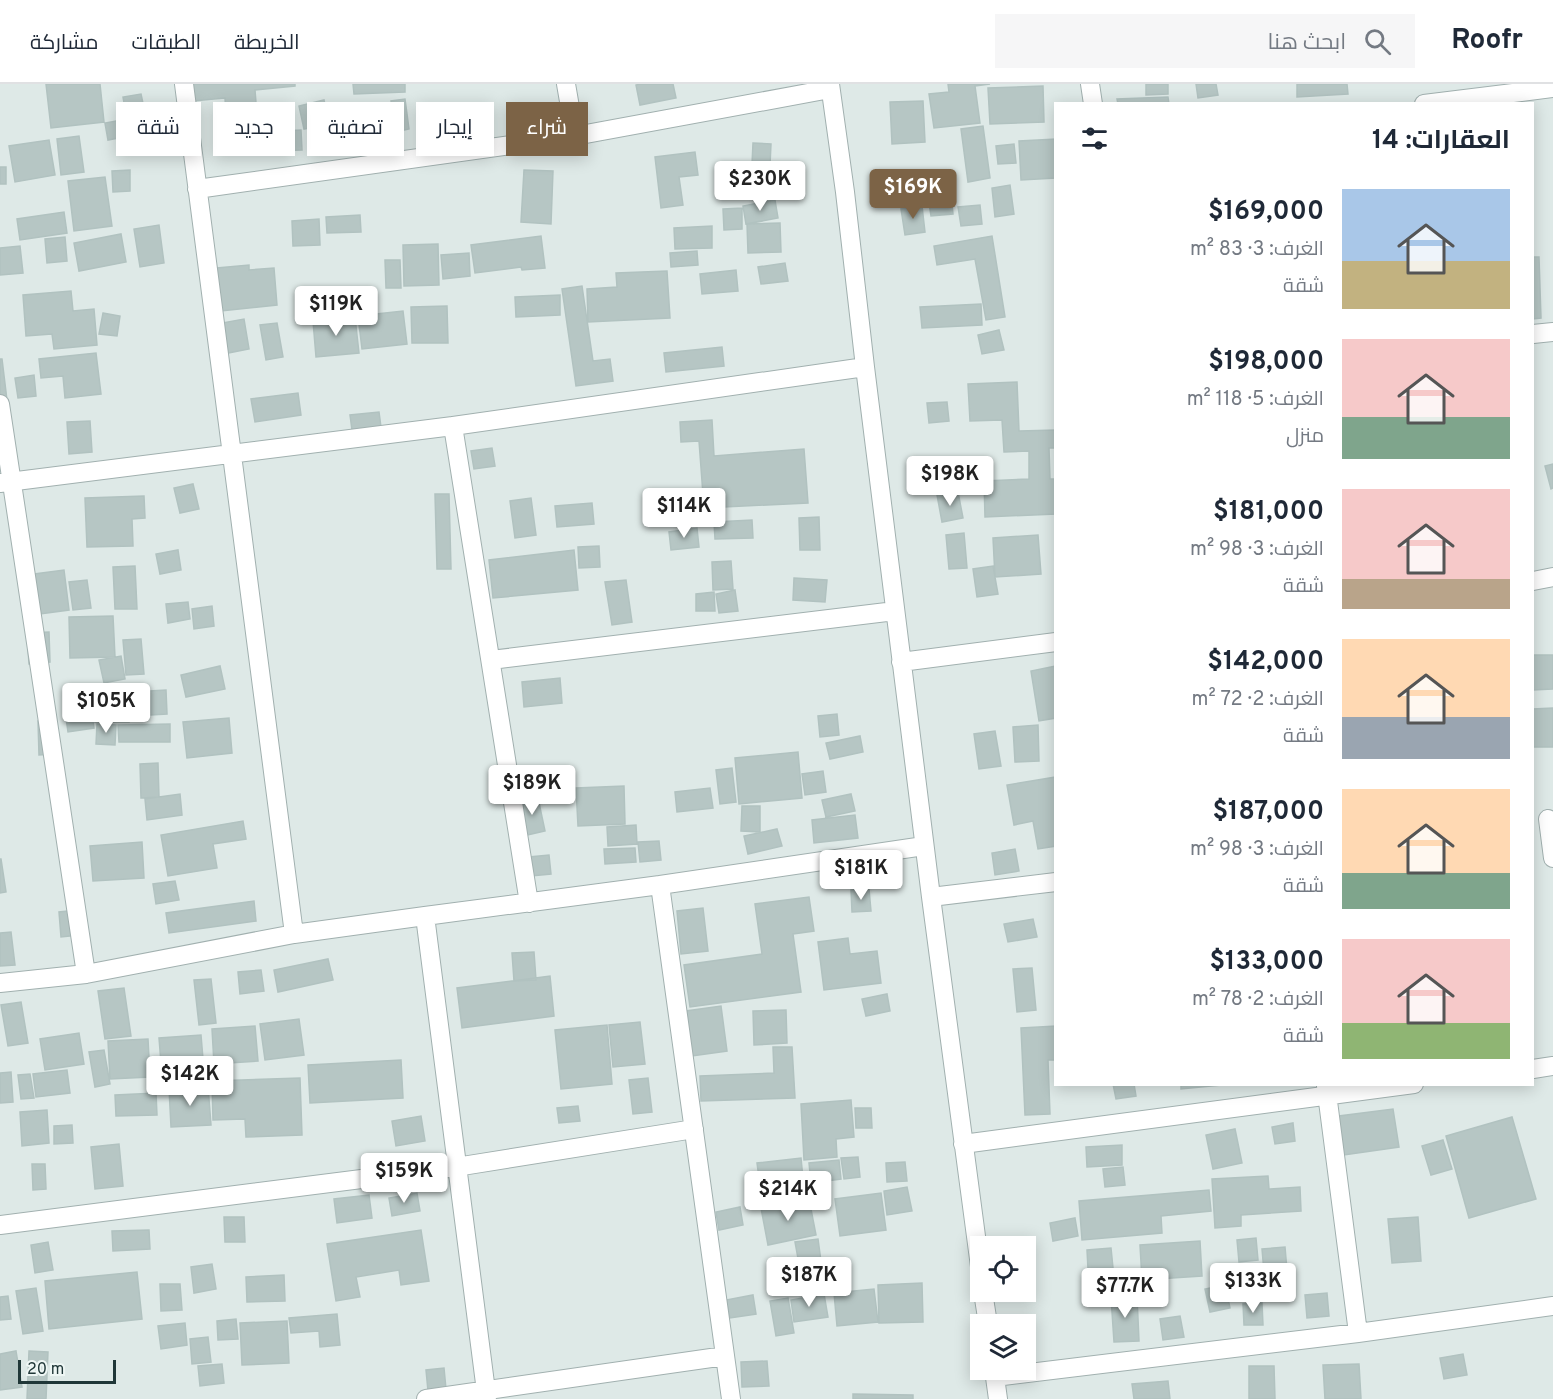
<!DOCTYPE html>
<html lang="ar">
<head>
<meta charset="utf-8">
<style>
	:root { --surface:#fff; --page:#f6f6f7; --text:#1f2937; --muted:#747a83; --line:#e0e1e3; --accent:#7c6346 }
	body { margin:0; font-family:Overpass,Cairo,sans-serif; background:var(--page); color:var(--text); direction:rtl; height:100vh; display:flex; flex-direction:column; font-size:22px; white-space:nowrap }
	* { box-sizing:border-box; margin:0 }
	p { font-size:20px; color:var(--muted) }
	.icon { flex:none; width:33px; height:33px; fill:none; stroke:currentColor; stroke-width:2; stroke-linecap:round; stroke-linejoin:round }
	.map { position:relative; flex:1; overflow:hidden; direction:ltr }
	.panel { position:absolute; left:1054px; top:18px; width:480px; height:984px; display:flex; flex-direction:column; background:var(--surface); border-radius:0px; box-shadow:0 3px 15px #0003; direction:rtl }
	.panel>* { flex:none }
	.banner { position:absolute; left:18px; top:18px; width:570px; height:54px; direction:rtl; display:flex; gap:12px }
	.fabs { position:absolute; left:970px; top:1152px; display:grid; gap:12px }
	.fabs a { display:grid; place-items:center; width:66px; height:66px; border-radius:0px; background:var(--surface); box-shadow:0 3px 15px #0003; font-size:30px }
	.scale { position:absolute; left:18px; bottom:15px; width:98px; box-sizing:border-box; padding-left:6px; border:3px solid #203738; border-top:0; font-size:16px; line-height:21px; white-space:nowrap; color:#203738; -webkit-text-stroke:4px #eef6f4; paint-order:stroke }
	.price { position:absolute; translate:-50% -51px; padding:0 14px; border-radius:6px; background:#fff; color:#222; font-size:20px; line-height:39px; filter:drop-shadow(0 2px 3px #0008) }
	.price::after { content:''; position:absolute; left:50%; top:36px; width:18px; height:14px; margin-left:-9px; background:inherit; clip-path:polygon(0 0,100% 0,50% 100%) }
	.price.active { background:var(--accent); color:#fff }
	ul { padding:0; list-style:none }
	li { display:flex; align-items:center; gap:18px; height:150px; padding:0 24px }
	li span { display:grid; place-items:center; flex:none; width:168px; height:120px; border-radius:0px; color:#555 }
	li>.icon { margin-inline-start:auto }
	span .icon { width:72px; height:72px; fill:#fffc; stroke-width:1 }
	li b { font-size:26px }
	h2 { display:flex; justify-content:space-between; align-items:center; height:72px; padding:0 24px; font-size:26px }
	.tag { padding:0 21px; border-radius:0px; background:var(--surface); box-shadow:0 3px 15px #0003; font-size:21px; line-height:54px }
	.tag.active { background:var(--accent); color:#fff }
	header { display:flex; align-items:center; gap:36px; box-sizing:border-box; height:84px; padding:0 30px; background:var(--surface); border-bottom:2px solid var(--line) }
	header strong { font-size:28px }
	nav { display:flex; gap:33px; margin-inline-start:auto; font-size:21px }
	.search { width:420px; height:54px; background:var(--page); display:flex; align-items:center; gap:15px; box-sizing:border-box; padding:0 21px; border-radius:0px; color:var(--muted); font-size:22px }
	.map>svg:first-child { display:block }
	.building { fill:#b6c6c4; stroke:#b1c2c0; stroke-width:1.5 }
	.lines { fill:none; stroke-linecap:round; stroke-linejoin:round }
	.street-casing { stroke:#a1b0af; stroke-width:20 }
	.street { stroke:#fff; stroke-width:18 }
</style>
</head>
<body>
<header>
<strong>Roofr</strong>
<div class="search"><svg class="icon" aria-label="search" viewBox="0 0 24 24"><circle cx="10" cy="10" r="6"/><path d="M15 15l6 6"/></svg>ابحث هنا</div>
<nav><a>الخريطة</a><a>الطبقات</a><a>مشاركة</a></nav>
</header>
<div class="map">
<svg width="1553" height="1315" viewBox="0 0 1553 1315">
	<rect width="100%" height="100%" fill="#dee9e7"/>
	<path class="building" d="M46,0H100L104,38L51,44Z
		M192,0H295V2L255,6L257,31L226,34L225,14L193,17Z
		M353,0H405V8L354,10Z
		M640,0H673L676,14L640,21L636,1Z
		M948,0H990L975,2L980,39L934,44L929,10L949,8Z
		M1146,0H1168V10L1146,11Z
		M1196,0H1216L1218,11L1198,14Z
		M1297,0H1347L1348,10L1297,13Z
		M1043,2L1044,38L990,40L988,4Z
		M141,10L149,48L108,56L105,39L127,35L123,13Z
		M1168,13L1169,20H1118L1117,15Z
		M405,15L409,45L395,48L391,17Z
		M324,16L329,40L304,45L299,22Z
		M923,17L925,58L892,60L890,18Z
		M983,42L990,94L968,98L961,45Z
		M301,46L302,66L266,67V48Z
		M79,52L84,88L61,91L57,55Z
		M1056,55V94L1021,96L1019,57Z
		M49,56L55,91L15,98L9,62Z
		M753,59L771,60L770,81L752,80Z
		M1014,60L1016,79L998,80L996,62Z
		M695,68L698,91L679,93L683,121L661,124L655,73Z
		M0,83H6V100H0Z
		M130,86V107L113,108L112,87Z
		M524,86L553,87L551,140L521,138Z
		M105,93L112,142L74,147L68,97Z
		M1010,101L1014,130L995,133L992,104Z
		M951,110L953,130L931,132L928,112Z
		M775,116L778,134L746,140L743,122Z
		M980,121L982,140L961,142L958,123Z
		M922,122L925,148L905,151L901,125Z
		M742,124V145L724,146L723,125Z
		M64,128L67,149L20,156L17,135Z
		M360,131L361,148L327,149L326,133Z
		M319,135L320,161L293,162L292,137Z
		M780,139L781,168L748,169L747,140Z
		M159,141L164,179L140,183L134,145Z
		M712,142V164L675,165L674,144Z
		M121,150L126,178L79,187L74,159Z
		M541,152L545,184L522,186L521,183L475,189L471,161Z
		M992,152L1005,233L986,236L975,175L937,181L934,162Z
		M65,153L67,177L47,179L45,155Z
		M438,160L439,201L404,202L403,161Z
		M20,162L23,189L0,191V164Z
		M697,167L698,181L671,183L670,169Z
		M469,169L470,192L443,195L441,171Z
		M1533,173H1539L1541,234L1533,235Z
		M385,176H400L401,204H386Z
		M785,179L788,197L761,200L758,183Z
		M249,181V186L274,184L277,221L221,227L217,184Z
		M736,186L738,207L702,210L700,190Z
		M667,187L670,234L588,238L587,205L617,203L616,189Z
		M582,202L593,277L610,275L613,297L576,302L562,205Z
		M71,207L73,227L94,225L97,261L54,265L52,250L26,252L23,211Z
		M560,211V231L516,233L515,213Z
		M981,220L982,241L922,244L920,223Z
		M447,222L448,259H412L411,223Z
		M403,227L407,260L362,265L358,232Z
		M103,229L120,232L117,252L99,250Z
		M355,233L359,269L316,273L313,237Z
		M244,235L249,265L228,269L222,239Z
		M277,239L283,273L266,276L260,241Z
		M999,246L1004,266L982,270L978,251Z
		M722,263L724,282L666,288L664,269Z
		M96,269L101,310L65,314L63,292L41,294L39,275Z
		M0,275H2L7,316L0,317Z
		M34,291L36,312L18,314L15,294Z
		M1017,298L1019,347L1056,346V364H1049L1050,395H1056V430L985,433L984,397L1029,395V367L1004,368L1002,336L970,337L968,300Z
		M298,309L301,331L255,338L251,315Z
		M947,318L949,337L929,339L927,319Z
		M379,328L381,343L352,346L350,331Z
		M712,336L714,372L804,365L808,419L704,424L699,357L681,358L680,338Z
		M90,337L92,368L69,370L67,338Z
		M492,364L495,382L474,385L471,367Z
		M1553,380V404L1551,405L1545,382Z
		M193,400L199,425L180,429L174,404Z
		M958,408L963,434L942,438L937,411Z
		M435,410H449L451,485H437Z
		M144,412L145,434L132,435L133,462L87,463L85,414Z
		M531,414L536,451L515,454L510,417Z
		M592,419L594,440L557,443L555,422Z
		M819,433L820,466H800L799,434Z
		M752,436L753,454L715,455L714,438Z
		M697,444L699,463L671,466L669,448Z
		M964,449L967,484L949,485L946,451Z
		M1038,451L1041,490L995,493L993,454Z
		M599,462L600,483L579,484L578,463Z
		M178,466L181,486L160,490L156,470Z
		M574,466L578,506L493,514L489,476Z
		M731,477L733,505L713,506L712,478Z
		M135,482L137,525H115L113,483Z
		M993,482L998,510L977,513L973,485Z
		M64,486L69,526L25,532L19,492Z
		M794,494L827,496L825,518L793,516Z
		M87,496L91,524L73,526L69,498Z
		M626,496L632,538L612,541L605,498Z
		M735,506L738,527L719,529L716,510Z
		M714,508L715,527H696V510Z
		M188,518L190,535L168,539L166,520Z
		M212,522L214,542L194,545L192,525Z
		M113,532L115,573L70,574L69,533Z
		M49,548L50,578L29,580L27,549Z
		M141,555L144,590L126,591L123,556Z
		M1533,571H1553V605L1533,606Z
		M121,572L125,595L104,599L99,576Z
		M220,582L225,605L186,613L181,591Z
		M1056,582V634L1039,637L1031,587Z
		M560,594L562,619L524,623L522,598Z
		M95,604H129V638H95Z
		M166,606L167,630L133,632L132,608Z
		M91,624L94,644L68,648L65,627Z
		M1553,624V663H1533V625Z
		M837,630L839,651L820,653L818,632Z
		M229,634L232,669L187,674L183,638Z
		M54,636L55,670L39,671L38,637Z
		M97,640L116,641L115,661L96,660Z
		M170,640V658H119L118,641Z
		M1038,641L1039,677L1015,678L1013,643Z
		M995,647L1001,682L979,685L974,650Z
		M860,652L863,668L830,675L826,659Z
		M798,668L802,714L739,720L735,674Z
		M158,679L159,713L141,714L140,680Z
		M732,684L736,718L720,720L716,686Z
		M823,687L826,708L805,711L802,690Z
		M1056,693V762L1038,765L1033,737L1014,741L1007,701Z
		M624,702L625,740L578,742L576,704Z
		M710,704L713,724L677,728L675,708Z
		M180,710L182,731L147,736L145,715Z
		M851,710L855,727L826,733L822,716Z
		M538,714L545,747L527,751L519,718Z
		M742,722H760V748L741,747Z
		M855,731L858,754L814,759L812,736Z
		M243,737L246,755L213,760L217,784L168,792L161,751Z
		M636,741L637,760L608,762L607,743Z
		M777,745L782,762L748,770L744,752Z
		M659,757L661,776L640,778L638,758Z
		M142,758L144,794L93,797L90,762Z
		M635,764L636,778L605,780L604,765Z
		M1015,765L1019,787L995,791L992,769Z
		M549,771L551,790L531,792L529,773Z
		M0,775H1L6,808L0,809Z
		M175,797L179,816L156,820L153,800Z
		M869,805L871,827L852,828L851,806Z
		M809,813L814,847L793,850L801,908L690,923L684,881L762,870L755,820Z
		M254,817L256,837L169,849L166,829Z
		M703,824L708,867L681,870L677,827Z
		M77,826L79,851L61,853L59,828Z
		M1033,835L1037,853L1008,858L1004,840Z
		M11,848L15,881L0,882V849Z
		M848,854L850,870L877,867L881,899L824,906L818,858Z
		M534,868L536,896L514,897L512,869Z
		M328,875L333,896L278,908L274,886Z
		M1032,884L1036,926L1017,928L1013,885Z
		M261,886L264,907L240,910L238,888Z
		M550,892L554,932L462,944L457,904Z
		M211,895L216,939L199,941L194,896Z
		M124,904L131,952L105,955L98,907Z
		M887,910L890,927L866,932L862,915Z
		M21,918L28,959L8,962L1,921Z
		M721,922L727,967L692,972L686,927Z
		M786,926L787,959L754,961L753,927Z
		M299,935L304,971L265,976L260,940Z
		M640,938L645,980L613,983L609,941Z
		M607,941L612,1000L561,1005L555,946Z
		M255,942L258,977L214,980L212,945Z
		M1056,942V976H1048L1050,1030L1025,1031L1021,944Z
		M79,949L84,980L45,986L40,955Z
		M201,951L203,975L161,979L159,954Z
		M148,955L150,993L110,995L108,957Z
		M773,963H792L795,1014L701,1017L700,992L774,989Z
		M104,966L110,1000L95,1003L89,968Z
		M401,976L403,1014L310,1019L308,981Z
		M67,986L70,1009L36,1013L33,990Z
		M11,988L13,1018L0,1019V989Z
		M30,990L34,1014L21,1015L18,991Z
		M300,994L302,1051L246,1053L245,1035L213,1036L212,997Z
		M648,994L652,1028L633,1030L629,996Z
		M1113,1000H1134L1136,1012L1116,1015Z
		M1181,1000H1221V1001L1181,1005Z
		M208,1002L211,1041L171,1043L169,1004Z
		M156,1009L157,1031L116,1032L115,1011Z
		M851,1016L854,1053L836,1055L837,1073L804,1076L801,1020Z
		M578,1022L580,1037L559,1039L557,1024Z
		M855,1024H871L872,1044H856Z
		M1393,1025L1399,1063L1344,1071L1339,1032Z
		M47,1026L49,1059L22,1062L20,1028Z
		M421,1032L425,1057L396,1062L392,1037Z
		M1512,1033L1536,1115L1469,1134L1446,1052Z
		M1293,1039L1295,1057L1275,1060L1272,1043Z
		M72,1041L73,1059L54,1060V1042Z
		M1235,1045L1242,1079L1213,1085L1206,1051Z
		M1443,1056L1452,1085L1431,1091L1422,1062Z
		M119,1060L123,1102L95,1105L91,1063Z
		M1122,1061V1081L1087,1083L1086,1063Z
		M858,1073L860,1093L844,1095L841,1074Z
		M801,1074L804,1105L761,1109L757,1079Z
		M839,1076L841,1095L811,1099L809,1079Z
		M905,1078L907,1097L887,1098L886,1079Z
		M32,1080H45L46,1105L33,1106Z
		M1123,1083L1125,1101L1105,1103L1103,1085Z
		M1268,1092L1269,1105L1300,1103L1301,1127L1241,1131V1142L1215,1144L1212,1095Z
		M907,1103L912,1127L887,1131L884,1107Z
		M1209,1106L1211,1127L1161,1132L1162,1149L1082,1156L1079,1117Z
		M417,1109L420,1127L392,1132L389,1114Z
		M881,1109L886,1146L840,1152L835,1115Z
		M369,1111L372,1134L337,1139L334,1115Z
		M809,1115L816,1151L768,1161L761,1124Z
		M740,1123L743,1141L719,1146L716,1128Z
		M224,1133H244L245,1158H225Z
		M1418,1133L1421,1177L1392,1179L1388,1135Z
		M1075,1134L1078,1152L1053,1157L1050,1139Z
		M149,1146L150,1165L113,1167L112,1147Z
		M421,1146L429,1197L401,1201L399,1186L356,1193L360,1213L336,1217L327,1160Z
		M1256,1154L1258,1176L1239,1178L1237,1156Z
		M818,1155L821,1177L799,1180L795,1158Z
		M1200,1157L1202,1192L1142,1196L1140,1161Z
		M48,1158L53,1186L35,1189L31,1161Z
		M1285,1163L1287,1186L1264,1188L1262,1165Z
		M1111,1164L1113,1184L1088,1185L1087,1166Z
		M212,1180L216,1205L194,1209L191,1183Z
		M820,1181V1201L770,1203L769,1183Z
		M137,1188L142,1235L49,1245L45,1197Z
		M284,1191L285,1217L247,1218L246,1193Z
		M922,1199L923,1238L879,1239L878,1201Z
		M160,1200H180L182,1226L161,1227Z
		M1225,1201L1230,1224L1210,1228L1205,1205Z
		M36,1204L43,1247L23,1250L16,1207Z
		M874,1205L878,1238L837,1242L834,1209Z
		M1327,1209L1329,1232L1307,1234L1305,1211Z
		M824,1210L828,1233L794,1238L791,1216Z
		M753,1211L756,1230L730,1234L726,1216Z
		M8,1212L11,1235L0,1236V1213Z
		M1137,1212L1139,1257L1114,1258L1111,1213Z
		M788,1214L794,1249L776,1252L770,1217Z
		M1262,1219L1263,1241H1244L1243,1220Z
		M337,1230L340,1261L320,1263L319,1247L291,1249L289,1234Z
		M1180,1232L1184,1253L1163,1256L1160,1235Z
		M236,1235L238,1255L218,1256L217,1237Z
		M287,1237L289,1279L242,1281L240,1239Z
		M185,1239L187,1261L161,1265L158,1242Z
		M208,1253L211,1278L192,1280L190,1255Z
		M16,1267L22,1303L0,1306V1270Z
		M29,1267L48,1268L46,1315H27Z
		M1463,1270L1467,1291L1444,1295L1440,1274Z
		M767,1277L769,1302L742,1303L741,1278Z
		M222,1280L224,1299L200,1302L198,1282Z
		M1359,1280L1361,1315H1325L1323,1281Z
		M1249,1282H1274L1275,1315H1249Z
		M444,1284L446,1305L428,1307L426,1286Z
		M1168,1297L1170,1315H1134L1132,1300Z
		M853,1310L913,1311V1315H853Z"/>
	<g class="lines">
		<g class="street-casing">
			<path id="street" d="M184,0L294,850
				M566,0L575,52
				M830,0L845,108L865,283L931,813L981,1190
				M1090,0L1093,20
				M1424,20L1553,4
				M197,105L575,52L830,5
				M1533,250L1553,248
				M0,320L86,890
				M453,342L529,819
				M0,399L453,342L865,283
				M1533,497L1553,493
				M491,576L895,527
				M901,578L1056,558
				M1548,735L1553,774
				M660,801L731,1315
				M931,813L1056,798
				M425,832L487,1315
				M0,899L86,890L294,850L425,832L660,801L924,762
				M1533,985L1553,982
				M1326,1002L1358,1249
				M963,1060L1414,1000
				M0,1141L456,1083L694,1045
				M983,1208L988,1240
				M994,1286L998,1315
				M995,1293L1358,1249L1553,1222
				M426,1315L725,1272"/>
		</g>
		<use href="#street" class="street"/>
	</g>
</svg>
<div class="fabs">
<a><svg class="icon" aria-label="locate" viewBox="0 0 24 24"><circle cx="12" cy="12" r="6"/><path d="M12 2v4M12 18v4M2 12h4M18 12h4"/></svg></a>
<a><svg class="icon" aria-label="layers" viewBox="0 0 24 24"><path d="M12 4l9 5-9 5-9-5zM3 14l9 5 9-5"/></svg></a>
</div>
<div class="scale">20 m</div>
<b class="price" style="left:760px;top:128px">$230K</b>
<b class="price active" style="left:913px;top:136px">$169K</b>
<b class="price" style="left:336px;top:253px">$119K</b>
<b class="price" style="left:950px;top:423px">$198K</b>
<b class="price" style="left:684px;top:455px">$114K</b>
<b class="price" style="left:106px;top:650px">$105K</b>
<b class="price" style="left:532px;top:732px">$189K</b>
<b class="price" style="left:861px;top:817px">$181K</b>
<b class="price" style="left:190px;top:1023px">$142K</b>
<b class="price" style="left:404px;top:1120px">$159K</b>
<b class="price" style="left:788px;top:1138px">$214K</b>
<b class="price" style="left:809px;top:1224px">$187K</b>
<b class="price" style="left:1253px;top:1230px">$133K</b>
<b class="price" style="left:1125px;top:1235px">$77.7K</b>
<div class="banner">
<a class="tag active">شراء</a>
<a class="tag">إيجار</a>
<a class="tag">تصفية</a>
<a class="tag">جديد</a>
<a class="tag">شقة</a>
</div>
<section class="panel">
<h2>العقارات: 14<svg class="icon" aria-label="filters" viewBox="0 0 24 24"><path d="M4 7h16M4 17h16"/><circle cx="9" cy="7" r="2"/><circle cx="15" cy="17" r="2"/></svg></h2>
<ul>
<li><span style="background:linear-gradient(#a9c7e8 60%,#c2b280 0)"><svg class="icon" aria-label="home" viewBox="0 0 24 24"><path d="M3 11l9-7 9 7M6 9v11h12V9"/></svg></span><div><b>$169,000</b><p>الغرف: 3 · 83 m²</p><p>شقة</p></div></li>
<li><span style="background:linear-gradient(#f6c9c9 65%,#7fa58c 0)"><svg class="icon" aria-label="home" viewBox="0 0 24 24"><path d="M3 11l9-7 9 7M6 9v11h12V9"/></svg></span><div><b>$198,000</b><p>الغرف: 5 · 118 m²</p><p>منزل</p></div></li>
<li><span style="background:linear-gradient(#f6c9c9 75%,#b9a48a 0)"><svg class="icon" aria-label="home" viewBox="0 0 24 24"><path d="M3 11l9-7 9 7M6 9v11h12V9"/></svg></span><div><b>$181,000</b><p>الغرف: 3 · 98 m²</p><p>شقة</p></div></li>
<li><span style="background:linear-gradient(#ffd9b3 65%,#9aa5b1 0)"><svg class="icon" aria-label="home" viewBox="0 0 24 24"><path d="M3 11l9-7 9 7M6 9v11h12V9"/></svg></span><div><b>$142,000</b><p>الغرف: 2 · 72 m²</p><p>شقة</p></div></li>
<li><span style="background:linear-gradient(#ffd9b3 70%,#7fa58c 0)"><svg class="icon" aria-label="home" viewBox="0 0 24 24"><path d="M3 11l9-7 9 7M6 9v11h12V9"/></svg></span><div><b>$187,000</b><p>الغرف: 3 · 98 m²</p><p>شقة</p></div></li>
<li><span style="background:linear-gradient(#f6c9c9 70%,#8fb573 0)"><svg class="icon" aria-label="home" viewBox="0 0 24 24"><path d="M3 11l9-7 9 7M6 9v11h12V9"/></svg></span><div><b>$133,000</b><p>الغرف: 2 · 78 m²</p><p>شقة</p></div></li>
</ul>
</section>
</div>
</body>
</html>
